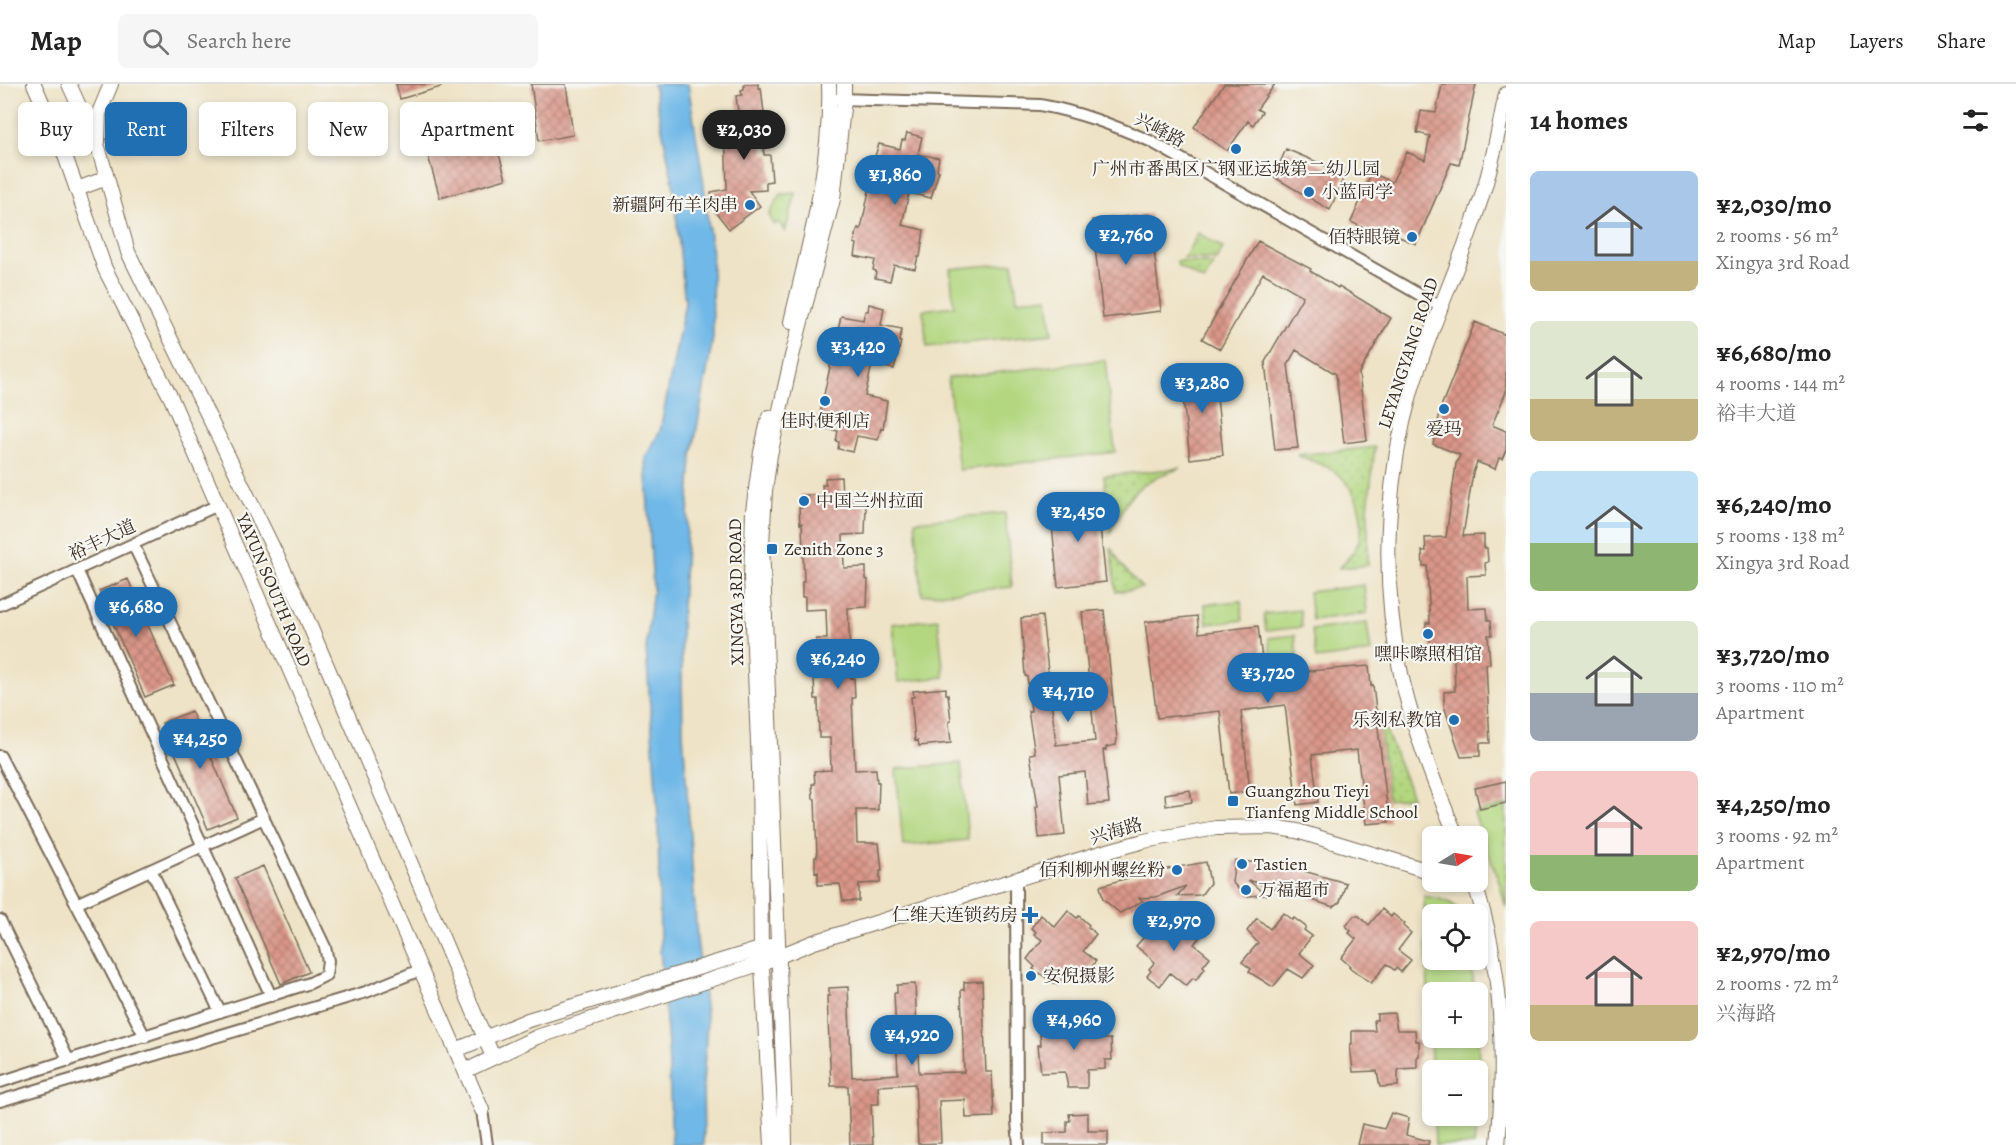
<!DOCTYPE html>
<html lang="en">
<head>
<meta charset="utf-8">
<style>
	:root { --surface:#fff; --page:#f6f6f6; --text:#222; --muted:#767676; --line:#e0e0e0; --accent:#1f6fb2 }
	body { margin:0; font-family:Alegreya,"Noto Serif SC",serif; background:var(--page); color:var(--text); height:100vh; display:flex; flex-direction:column; font-size:22px; white-space:nowrap }
	* { box-sizing:border-box; margin:0 }
	p { font-size:20px; color:var(--muted) }
	.icon { flex:none; width:33px; height:33px; fill:none; stroke:currentColor; stroke-width:2; stroke-linecap:round; stroke-linejoin:round }
	.map { position:relative; flex:1; overflow:hidden }
	.sheet { display:flex; flex-direction:column; background:var(--surface); width:510px }
	.sheet>* { flex:none }
	.hud { position:absolute; left:18px; top:18px; width:570px; height:54px; display:flex; gap:12px }
	.needle { width:39px; rotate:79deg }
	.tools { position:absolute; left:1422px; top:742px; display:grid; gap:12px }
	.tools a { display:grid; place-items:center; width:66px; height:66px; border-radius:9px; background:var(--surface); box-shadow:0 3px 9px #0003; font-size:30px }
	.price { position:absolute; translate:-50% -51px; padding:0 14px; border-radius:21px; background:var(--accent); color:#fff; font-size:20px; line-height:39px; filter:drop-shadow(0 2px 3px #0008) }
	.price::after { content:''; position:absolute; left:50%; top:36px; width:18px; height:14px; margin-left:-9px; background:inherit; clip-path:polygon(0 0,100% 0,50% 100%) }
	.price.selected { background:#222; color:#fff }
	ul { padding:0; list-style:none }
	li { display:flex; align-items:center; gap:18px; height:150px; padding:0 24px }
	li span { display:grid; place-items:center; flex:none; width:168px; height:120px; border-radius:9px; color:#555 }
	li>.icon { margin-inline-start:auto }
	span .icon { width:72px; height:72px; fill:#fffc; stroke-width:1 }
	li b { font-size:26px }
	h2 { display:flex; justify-content:space-between; align-items:center; height:72px; padding:0 24px; font-size:26px }
	.chip { padding:0 21px; border-radius:9px; background:var(--surface); box-shadow:0 3px 9px #0003; font-size:21px; line-height:54px }
	.chip.selected { background:var(--accent); color:#fff }
	header { display:flex; align-items:center; gap:36px; box-sizing:border-box; height:84px; padding:0 30px; background:var(--surface); border-bottom:2px solid var(--line) }
	header strong { font-size:28px }
	nav { display:flex; gap:33px; margin-inline-start:auto; font-size:21px }
	.search { width:420px; height:54px; background:var(--page); display:flex; align-items:center; gap:15px; box-sizing:border-box; padding:0 21px; border-radius:9px; color:var(--muted); font-size:22px }
	main { display:flex; flex:1; min-height:0 }
	.map>svg:first-child { display:block }
	.grass { fill:url(#grass-tufts); stroke:#77804f; stroke-width:1.5 }
	.park { fill:#b3d780; stroke:#77804f; stroke-width:1.5 }
	.garden { fill:url(#garden-dots); stroke:#77804f; stroke-width:1.5 }
	.water { fill:#6fb8e7; stroke:#557182; stroke-width:1.5 }
	.building { fill:url(#building-cross-hatch) }
	.lines { fill:none; stroke-linecap:round; stroke-linejoin:round }
	.minor-casing { stroke:#7a6b59; stroke-width:14 }
	.tertiary-casing { stroke:#7a6b59; stroke-width:16 }
	.minor { stroke:#fff; stroke-width:10 }
	.tertiary { stroke:#fff; stroke-width:14 }
	.poi-dot { fill:#1f6fb2; stroke:#f6f6f2; stroke-width:2 }
	.labels { text-anchor:middle; stroke-width:4.5; stroke-linejoin:round; paint-order:stroke }
	.street-label { font-size:18px; fill:#3b2a1e; stroke:#f6f6f2 }
	.poi-label { font-size:18px; fill:#3b2a1e; stroke:#f6f6f2; text-anchor:start }
</style>
</head>
<body>
<header>
<strong>Map</strong>
<div class="search"><svg class="icon" aria-label="search" viewBox="0 0 24 24"><circle cx="10" cy="10" r="6"/><path d="M15 15l6 6"/></svg>Search here</div>
<nav><a>Map</a><a>Layers</a><a>Share</a></nav>
</header>
<main>
<div class="map">
<svg width="1506" height="1061" viewBox="0 0 1506 1061">
	<defs>
		<pattern id="grass-tufts" width="24" height="20" patternUnits="userSpaceOnUse" patternTransform="scale(1.5)"><rect width="24" height="20" fill="#b3d780"/><path d="M3 7l-1-3M5 7V3M7 7l1-3M15 17l-1-3M17 17v-4M19 17l1-3" fill="none" stroke="#9bb96e"/></pattern>
		<pattern id="garden-dots" width="8" height="8" patternUnits="userSpaceOnUse" patternTransform="scale(1.5)"><rect width="8" height="8" fill="#b3d780"/><path d="M2 2h.1M6 6h.1" fill="none" stroke="#9bb96e" stroke-width="1.8" stroke-linecap="round"/></pattern>
		<pattern id="building-cross-hatch" width="8" height="8" patternUnits="userSpaceOnUse" patternTransform="scale(1.5)"><rect width="8" height="8" fill="#da9789"/><path d="M0 0l8 8M0 8l8-8" fill="none" stroke="#b27b6f"/></pattern>
	</defs>
	<rect width="100%" height="100%" fill="#f6f6f2"/>
	<filter id="ink" filterUnits="userSpaceOnUse"><feTurbulence type="fractalNoise" baseFrequency=".0167" numOctaves="2"/><feDisplacementMap in="SourceGraphic" scale="12" xChannelSelector="R" yChannelSelector="G"/><feConvolveMatrix kernelMatrix="1 2 1 2 8 2 1 2 1" color-interpolation-filters="sRGB"/></filter>
	<filter id="wash" filterUnits="userSpaceOnUse"><feTurbulence type="fractalNoise" baseFrequency=".008" numOctaves="4" result="noise"/><feDisplacementMap in="SourceGraphic" scale="24" xChannelSelector="R" yChannelSelector="G"/><feGaussianBlur stdDeviation="1.35" result="paint"/><feColorMatrix in="noise" values="0 0 0 0 0 0 0 0 0 0 0 0 0 0 0 0 0 1.4 0 .05"/><feComposite in="paint" operator="in"/></filter>
	<g filter="url(#wash)">
		<rect width="100%" height="100%" fill="#eee3c6"/>
		<path class="grass" d="M796,109L785,148L779,138L774,141L769,131L781,110Z
			M1198,149L1223,164L1216,176L1184,174Z
			M1177,177L1213,180L1204,197L1178,182Z"/>
		<path class="park" d="M1013,179L1017,216L1048,213L1052,250L927,263L923,226L954,222L950,185Z
			M1105,276L1115,368L959,386L948,294Z
			M1005,429L1012,503L922,511L915,437Z
			M1364,501L1367,529L1312,536L1309,508Z
			M1241,517L1243,536L1207,540L1205,520Z
			M1300,526L1302,543L1266,547L1264,530Z
			M938,535L944,593L898,598L892,540Z
			M1367,539L1371,568L1316,575L1312,546Z
			M1295,551L1298,579L1272,582L1269,554Z
			M961,679L968,756L903,762L896,685Z
			M1506,721V824L1500,800L1474,729Z
			M1424,812C1439,815 1455,816 1461,831H1432V876H1470L1475,909H1432V954H1478V935L1479,989L1478,1024V987H1432V998Z
			M1434,1032H1477L1474,1061H1435Z"/>
		<path class="garden" d="M1375,363L1368,424V481L1339,484C1344,479 1350,473 1354,467C1370,442 1358,404 1335,388C1324,380 1309,376 1297,371Z
			M1181,384C1135,400 1132,406 1110,449L1104,392Z
			M1111,463L1121,481L1142,504L1116,508Z
			M1378,626L1412,713L1388,716Z"/>
		<path class="water" d="M653,0H688L703,94L712,171L713,254L692,372L681,537L683,648L697,855L707,938L703,1000L704,1061H672L668,960L660,865L658,732L646,565L653,504L645,374L660,347L685,219L673,99Z"/>
		<g id="blocks">
			<path class="building" d="M396,0H441V3L400,15Z
				M531,0H566L573,51L539,57Z
				M744,0H758V4H761L764,29H761L764,71H770L772,97L766,98V106L749,107L760,122L729,145L714,126L711,108L727,105L725,45L740,43L736,12L742,11L741,6L744,5Z
				M1224,0H1275L1257,25L1262,28L1253,41L1248,37L1227,67L1194,43Z
				M1442,0H1476L1459,81L1451,79L1416,160L1390,149L1387,156L1351,138L1361,115L1359,114L1372,89L1392,98L1407,68L1425,76L1430,52L1417,49L1421,27L1436,29Z
				M491,42L506,95L440,114L425,61Z
				M907,49L922,53L918,70L939,74L937,86L939,87L931,114L909,109L902,141L924,146L920,173H918L915,185L894,181L890,197L875,194L876,187L873,186L875,176L855,172L857,160L854,159L858,144L861,145L873,88L870,87L879,60L900,65L902,56H905Z
				M1286,65L1345,90L1330,126L1274,93Z
				M1150,130L1161,227L1103,234L1092,136Z
				M1258,157L1311,185L1310,187L1338,204L1339,202L1391,234L1359,289L1367,356L1344,359L1336,290L1296,266L1288,280L1298,364L1275,366L1265,278L1303,212L1263,189L1220,265L1202,255Z
				M869,220L884,224L881,241L902,245L899,257L901,258L894,285L872,280L865,312L887,317L883,345L881,344L878,356L857,352L853,368L838,365L839,358L836,357L838,347L817,343L841,232L863,236L865,227H868Z
				M1475,238L1506,251V308L1492,341L1506,347V366L1502,375L1499,374L1495,385L1477,378L1473,389L1463,452L1484,451V464H1487L1488,478L1485,479L1486,491L1467,492L1468,525L1487,524L1488,536H1491L1492,551H1488L1490,580H1486L1490,659H1480V672L1461,673L1444,622V608L1455,607L1454,575H1452L1451,566L1431,567L1430,554H1426V539H1430L1427,482H1423L1422,467H1426L1425,454L1446,453L1456,380L1460,371L1433,360L1442,320Z
				M1214,285L1223,371L1190,375L1180,289Z
				M841,393L842,411L863,410L864,422H866L865,450L843,451L844,484L866,483V495L868,496L867,523L848,524L851,594H854L855,614H852L855,686L876,685L877,698H879L878,726H856L857,759H879L882,787H880V799L859,800V817H843L840,800L818,801V788L815,789V773H817L815,715H813L812,700H815L814,687L831,686L830,654H819L818,615H815L814,595H818L816,555H827L826,525L805,526V513H802V498H804L802,439L800,440L799,424H802L801,411H823L822,401H826L825,394Z
				M1097,415L1106,498L1058,503L1050,420Z
				M128,495L174,601L145,613L99,507Z
				M1104,526L1117,655L1116,661L1106,663V666H1103L1109,719L1088,721L1085,688L1059,691L1065,751L1039,754L1036,723H1038L1030,670L1035,669L1028,627H1031L1027,592H1025L1021,534L1042,532L1056,661L1095,657L1082,528Z
				M1197,532L1199,549L1258,542L1264,592L1277,590V592L1309,588L1308,587L1369,582L1371,602L1373,601L1389,738L1366,740L1357,666L1312,671L1318,718L1297,721L1285,621L1241,627L1250,707L1229,710L1220,627L1157,634L1145,538Z
				M946,604V610H948L951,637L949,638L951,659L919,662L918,656L915,657L911,613H914L913,607Z
				M191,627L237,733L208,745L162,639Z
				M1506,697V719L1480,725L1475,704Z
				M1190,706L1192,718L1166,722L1165,710Z
				M1235,776L1293,784L1346,799L1340,818L1333,823L1309,815L1313,811H1294L1248,796L1266,811L1245,812L1232,798Z
				M1206,778L1210,799L1201,811L1177,812L1186,802L1156,813L1139,814L1143,817L1120,829L1103,815L1100,802L1145,789Z
				M263,782L309,888L281,900L235,794Z
				M1382,825L1391,833L1393,830L1405,840L1403,842L1411,849L1398,866L1411,876L1401,888L1396,884L1394,886L1387,880L1371,899L1349,883L1350,882L1341,874L1356,855L1349,849L1351,847L1346,842L1354,832H1359L1369,841Z
				M1068,827L1077,834L1079,832L1089,841L1088,843L1096,850L1083,867L1096,877L1086,890L1072,882L1057,901L1033,885L1035,883L1027,875L1042,856L1034,850L1036,848L1031,844L1041,831L1055,843Z
				M1283,829L1292,836L1294,834L1306,843L1304,846L1312,852L1299,869L1314,881L1303,894L1288,885L1273,903L1249,888L1251,885L1242,878L1258,859L1247,847L1257,834L1270,845Z
				M1161,832L1181,847L1187,840L1189,842L1193,837L1205,847L1194,860L1210,873L1203,882L1205,884L1196,896L1193,894L1186,902L1170,889L1160,902L1147,892L1151,887L1149,885L1155,878L1136,862L1144,853L1142,851Z
				M982,897L986,988H992L994,1033L966,1034L965,1016L939,1017L941,1059L918,1060L915,1000L878,1002L879,1020H871L873,1061H850L848,1002H831L827,912H829V904L848,903L852,993L898,990L894,909H897V901L915,900L919,989L964,988L961,906H964V898Z
				M1084,929L1085,948L1104,947V955H1111L1112,976H1105V985L1087,986V1004H1068L1065,988L1041,989L1038,961H1041L1040,949L1063,948V937H1066V930Z
				M1394,929L1397,946H1415L1416,957H1419V972L1417,973V984L1398,985V1002L1380,1003L1377,987L1353,988L1350,960H1352V947H1375L1374,936H1377V930Z
				M1088,1029V1047H1108V1061H1044V1049L1067,1048V1037H1070L1069,1030Z
				M1391,1029L1409,1034L1406,1051L1429,1057L1428,1061H1357L1362,1040L1384,1045Z"/>
		</g>
	</g>
	<g filter="url(#ink)">
		<use href="#blocks" fill-opacity="0" stroke="#7a6b59" stroke-width="1.5"/>
		<g class="lines">
			<g class="minor-casing">
				<path id="minor" d="M838,15L1040,21C1079,28 1113,41 1150,57L1441,223
					M77,486L271,912
					M0,521L218,421
					M0,672L145,953
					M151,786L220,928
					M1016,796L1017,1037L1019,1061
					M76,820L264,734
					M0,836L69,977
					M0,998L310,899L326,891L328,877L325,863L133,460
					M0,1017L366,908L420,886
					M482,1026L487,1061"/>
			</g>
			<g class="tertiary-casing">
				<path id="tertiary" d="M34,0L63,66L105,185L171,314L482,1026
					M69,0L99,66L128,168L301,521L493,973
					M98,58L99,29L111,0
					M77,105L107,94
					M791,238C809,161 832,80 829,0
					M769,333L761,368L753,427L751,493L759,683L761,865L772,1061
					M1457,753C1434,700 1413,646 1401,590C1381,498 1385,398 1411,307C1429,245 1458,186 1478,124C1491,87 1498,48 1506,10
					M1474,798C1503,883 1506,972 1498,1061
					M456,966L528,936L770,862
					M465,987L537,953L762,879L814,858L1104,768L1144,757L1216,744L1272,743L1297,747L1432,788
					M785,1061L784,1007L762,460L765,407L770,371L792,272L833,115L844,15V0"/>
			</g>
			<use href="#minor" class="minor"/>
			<use href="#tertiary" class="tertiary"/>
		</g>
	</g>
	<g class="poi-dot">
		<circle cx="1236" cy="65" r="6"/>
		<circle cx="1309" cy="108" r="6"/>
		<circle cx="750" cy="121" r="6"/>
		<circle cx="1412" cy="153" r="6"/>
		<circle cx="825" cy="317" r="6"/>
		<circle cx="1444" cy="325" r="6"/>
		<circle cx="804" cy="417" r="6"/>
		<rect x="766" y="459" width="12" height="12" rx="3"/>
		<circle cx="1428" cy="550" r="6"/>
		<circle cx="1454" cy="636" r="6"/>
		<rect x="1227" y="711" width="12" height="12" rx="3"/>
		<circle cx="1242" cy="780" r="6"/>
		<circle cx="1177" cy="786" r="6"/>
		<circle cx="1246" cy="806" r="6"/>
		<path d="M1027 822h6v6h6v6h-6v6h-6v-6h-6v-6h6z"/>
		<circle cx="1031" cy="892" r="6"/>
	</g>
	<g class="labels">
		<g class="street-label">
			<text transform="translate(1160 46) rotate(27)" y="6">兴峰路</text>
			<text transform="translate(1408 269) rotate(-72)" y="6">LEYANGYANG ROAD</text>
			<text transform="translate(102 456) rotate(-25)" y="6">裕丰大道</text>
			<text transform="translate(274 506) rotate(67)" y="6">YAYUN SOUTH ROAD</text>
			<text transform="translate(736 508) rotate(-91)" y="6">XINGYA 3RD ROAD</text>
			<text transform="translate(1116 747) rotate(-16)" y="6">兴海路</text>
		</g>
		<g class="poi-label">
			<text x="1236" y="91" text-anchor="middle">广州市番禺区广钢亚运城第二幼儿园</text>
			<text x="1321" y="114">小蓝同学</text>
			<text x="738" y="127" text-anchor="end">新疆阿布羊肉串</text>
			<text x="1400" y="159" text-anchor="end">佰特眼镜</text>
			<text x="825" y="343" text-anchor="middle">佳时便利店</text>
			<text x="1444" y="351" text-anchor="middle">爱玛</text>
			<text x="816" y="423">中国兰州拉面</text>
			<text x="784" y="471">Zenith Zone 3</text>
			<text x="1428" y="576" text-anchor="middle">嘿咔嚓照相馆</text>
			<text x="1442" y="642" text-anchor="end">乐刻私教馆</text>
			<text x="1245" y="713">Guangzhou Tieyi<tspan x="1245" dy="21">Tianfeng Middle School</tspan></text>
			<text x="1254" y="786">Tastien</text>
			<text x="1165" y="792" text-anchor="end">佰利柳州螺丝粉</text>
			<text x="1258" y="812">万福超市</text>
			<text x="1018" y="837" text-anchor="end">仁维天连锁药房</text>
			<text x="1043" y="898">安倪摄影</text>
		</g>
	</g>
</svg>
<div class="tools">
<a><svg class="needle" viewBox="-14 -14 28 28"><path d="M0-13l5 13h-10z" fill="#e53935"/><path d="M0 13l5-13h-10z" fill="#767676"/></svg></a>
<a><svg class="icon" aria-label="locate" viewBox="0 0 24 24"><circle cx="12" cy="12" r="6"/><path d="M12 2v4M12 18v4M2 12h4M18 12h4"/></svg></a>
<a>+</a>
<a>−</a>
</div>
<b class="price selected" style="left:744px;top:77px">¥2,030</b>
<b class="price" style="left:895px;top:122px">¥1,860</b>
<b class="price" style="left:1126px;top:182px">¥2,760</b>
<b class="price" style="left:858px;top:294px">¥3,420</b>
<b class="price" style="left:1202px;top:330px">¥3,280</b>
<b class="price" style="left:1078px;top:459px">¥2,450</b>
<b class="price" style="left:136px;top:554px">¥6,680</b>
<b class="price" style="left:838px;top:606px">¥6,240</b>
<b class="price" style="left:1268px;top:620px">¥3,720</b>
<b class="price" style="left:1068px;top:639px">¥4,710</b>
<b class="price" style="left:200px;top:686px">¥4,250</b>
<b class="price" style="left:1174px;top:868px">¥2,970</b>
<b class="price" style="left:1074px;top:967px">¥4,960</b>
<b class="price" style="left:912px;top:982px">¥4,920</b>
<div class="hud">
<a class="chip">Buy</a>
<a class="chip selected">Rent</a>
<a class="chip">Filters</a>
<a class="chip">New</a>
<a class="chip">Apartment</a>
</div>
</div>
<section class="sheet">
<h2>14 homes<svg class="icon" aria-label="filters" viewBox="0 0 24 24"><path d="M4 7h16M4 17h16"/><circle cx="9" cy="7" r="2"/><circle cx="15" cy="17" r="2"/></svg></h2>
<ul>
<li><span style="background:linear-gradient(#a9c7e8 75%,#c2b280 0)"><svg class="icon" aria-label="home" viewBox="0 0 24 24"><path d="M3 11l9-7 9 7M6 9v11h12V9"/></svg></span><div><b>¥2,030/mo</b><p>2 rooms · 56 m²</p><p>Xingya 3rd Road</p></div></li>
<li><span style="background:linear-gradient(#dfe7d0 65%,#c2b280 0)"><svg class="icon" aria-label="home" viewBox="0 0 24 24"><path d="M3 11l9-7 9 7M6 9v11h12V9"/></svg></span><div><b>¥6,680/mo</b><p>4 rooms · 144 m²</p><p>裕丰大道</p></div></li>
<li><span style="background:linear-gradient(#bfe0f5 60%,#8fb573 0)"><svg class="icon" aria-label="home" viewBox="0 0 24 24"><path d="M3 11l9-7 9 7M6 9v11h12V9"/></svg></span><div><b>¥6,240/mo</b><p>5 rooms · 138 m²</p><p>Xingya 3rd Road</p></div></li>
<li><span style="background:linear-gradient(#dfe7d0 60%,#9aa5b1 0)"><svg class="icon" aria-label="home" viewBox="0 0 24 24"><path d="M3 11l9-7 9 7M6 9v11h12V9"/></svg></span><div><b>¥3,720/mo</b><p>3 rooms · 110 m²</p><p>Apartment</p></div></li>
<li><span style="background:linear-gradient(#f6c9c9 70%,#8fb573 0)"><svg class="icon" aria-label="home" viewBox="0 0 24 24"><path d="M3 11l9-7 9 7M6 9v11h12V9"/></svg></span><div><b>¥4,250/mo</b><p>3 rooms · 92 m²</p><p>Apartment</p></div></li>
<li><span style="background:linear-gradient(#f6c9c9 70%,#c2b280 0)"><svg class="icon" aria-label="home" viewBox="0 0 24 24"><path d="M3 11l9-7 9 7M6 9v11h12V9"/></svg></span><div><b>¥2,970/mo</b><p>2 rooms · 72 m²</p><p>兴海路</p></div></li>
</ul>
</section>
</main>
</body>
</html>
